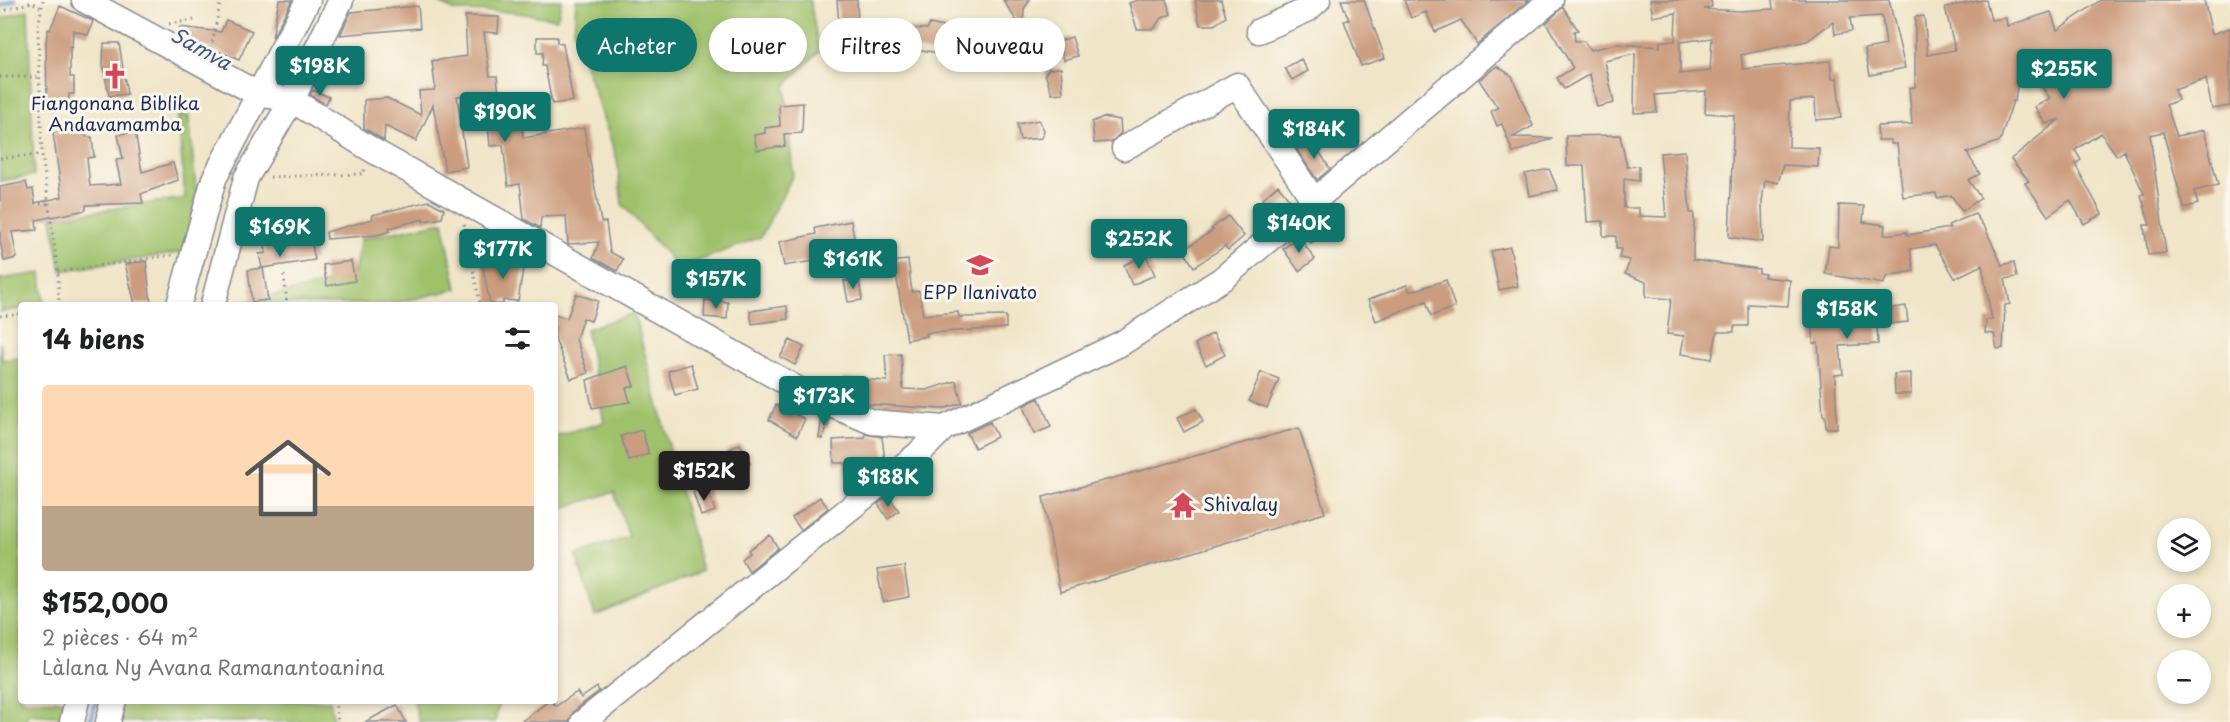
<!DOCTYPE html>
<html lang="fr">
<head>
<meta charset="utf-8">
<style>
	:root { --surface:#fff; --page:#f2f2f2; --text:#202124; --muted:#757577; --line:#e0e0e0; --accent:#0f766e }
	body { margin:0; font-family:"Playpen Sans",sans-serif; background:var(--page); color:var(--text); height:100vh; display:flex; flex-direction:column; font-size:22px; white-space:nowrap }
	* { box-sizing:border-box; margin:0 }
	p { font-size:20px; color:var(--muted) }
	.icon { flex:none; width:33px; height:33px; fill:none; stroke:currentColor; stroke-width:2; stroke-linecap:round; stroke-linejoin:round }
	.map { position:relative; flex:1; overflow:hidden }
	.side { position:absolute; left:18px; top:302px; width:540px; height:402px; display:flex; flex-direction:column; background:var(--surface); border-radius:6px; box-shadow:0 3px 9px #0003 }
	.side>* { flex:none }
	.guide { position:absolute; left:576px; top:18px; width:570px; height:54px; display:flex; gap:12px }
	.buttons { position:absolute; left:2157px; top:518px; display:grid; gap:12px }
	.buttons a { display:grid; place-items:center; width:54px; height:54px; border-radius:50%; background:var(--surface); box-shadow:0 3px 9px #0003; font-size:30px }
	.price { position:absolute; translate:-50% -51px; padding:0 14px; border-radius:6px; background:var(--accent); color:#fff; font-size:20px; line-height:39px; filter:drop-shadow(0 2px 3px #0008) }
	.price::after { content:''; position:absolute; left:50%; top:36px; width:18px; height:14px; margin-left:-9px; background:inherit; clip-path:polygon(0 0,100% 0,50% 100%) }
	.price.selected { background:#222; color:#fff }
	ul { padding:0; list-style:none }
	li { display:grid; align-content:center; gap:12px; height:318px; padding:0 24px }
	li+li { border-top:2px solid var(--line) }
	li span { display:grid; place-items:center; height:186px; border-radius:6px; color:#555 }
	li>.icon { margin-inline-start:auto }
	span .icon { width:108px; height:108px; fill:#fffc; stroke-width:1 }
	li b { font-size:26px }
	h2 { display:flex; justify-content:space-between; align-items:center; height:72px; padding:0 24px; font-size:26px }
	.chip { padding:0 21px; border-radius:27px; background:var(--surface); box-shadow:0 3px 9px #0003; font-size:21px; line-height:54px }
	.chip.selected { background:var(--accent); color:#fff }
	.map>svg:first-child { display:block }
	.green { fill:#9fc16b; stroke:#5d7864; stroke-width:1.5 }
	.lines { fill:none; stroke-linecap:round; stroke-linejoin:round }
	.stream { stroke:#73a4dd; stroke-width:5 }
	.building { fill:#cc9c7e; fill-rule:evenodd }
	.minor-casing { stroke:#868a93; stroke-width:27 }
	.path { stroke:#868a93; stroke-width:3; stroke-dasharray:1.5 4.5; stroke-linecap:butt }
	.minor { stroke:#fff; stroke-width:24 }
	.labels { text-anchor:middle; stroke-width:6; stroke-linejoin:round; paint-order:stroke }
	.poi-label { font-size:18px; fill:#1b2f5e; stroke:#fbf7ec }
	.water-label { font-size:20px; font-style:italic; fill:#3a588a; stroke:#fbf7ec }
</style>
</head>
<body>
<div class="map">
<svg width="2230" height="722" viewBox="0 0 2230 722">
	<rect width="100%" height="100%" fill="#fbf7ec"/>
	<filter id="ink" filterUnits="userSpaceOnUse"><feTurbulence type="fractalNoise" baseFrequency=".0167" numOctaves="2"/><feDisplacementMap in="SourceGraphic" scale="12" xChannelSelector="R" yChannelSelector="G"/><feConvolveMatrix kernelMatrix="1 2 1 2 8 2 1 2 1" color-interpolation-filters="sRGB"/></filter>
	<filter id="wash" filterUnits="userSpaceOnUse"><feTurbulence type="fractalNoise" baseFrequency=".008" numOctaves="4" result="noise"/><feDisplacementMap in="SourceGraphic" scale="24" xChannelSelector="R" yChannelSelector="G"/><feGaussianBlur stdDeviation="1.35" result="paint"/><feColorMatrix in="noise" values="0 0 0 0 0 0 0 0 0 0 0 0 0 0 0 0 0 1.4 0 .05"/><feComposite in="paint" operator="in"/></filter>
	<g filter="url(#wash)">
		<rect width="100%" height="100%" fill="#f0e5c8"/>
		<path class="green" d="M434,0H562L557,19L510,12L455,11Z
			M576,0H810L819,51L785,86L793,175L761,237L679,268L622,204L617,159L574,32Z
			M28,10L34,175L0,181V19Z
			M178,116H189L197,199L183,252L61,271L52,218L185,198Z
			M443,222L457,289L392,304H237L353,277L361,239Z
			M41,273L44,304H21V309L0,312V279Z
			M634,313L702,571L595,616L576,555L629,537L614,492L559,509L555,495V437L604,422L586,329Z
			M0,342L2,360L21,358V700L72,701L67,717L28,714L25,722H0Z
			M122,700L330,701L334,722H116Z
			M414,701V700L499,701L495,722H419Z"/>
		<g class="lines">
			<path class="stream" d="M0,6L14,0
				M90,722L96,700"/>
		</g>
		<g id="blocks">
			<path class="building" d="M279,0H292L272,38Z
				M837,0H857L858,25H839Z
				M1003,0H1030L1024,9L1023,31Z
				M1138,0H1166L1171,14L1160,19L1154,29H1137L1129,3Z
				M1195,0H1221L1226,17L1214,25H1200Z
				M1341,0H1364L1385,58L1361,66L1344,21L1349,20Z
				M1404,0H1529L1477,44L1461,20L1435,32L1426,12L1411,18Z
				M1650,0H1711L1712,7L1704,9L1740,11L1773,9L1772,0H1889L1905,68L1870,75L1865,49L1886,45L1882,16L1850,18L1852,31L1835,34L1833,22L1807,41L1741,55L1743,69L1830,61L1832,79L1837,78L1841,118L1816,120L1815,99L1790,101L1789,147L1819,148L1818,167L1783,165L1778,183L1765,180L1762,202L1763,242L1729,237L1734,115L1705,113L1706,91L1655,95L1657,112L1634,113L1635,54L1605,61L1614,103L1597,107L1590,74L1564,89L1557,78L1573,68L1546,23L1563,7L1578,30L1574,31L1575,41H1584L1590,50L1617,44L1660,47V41H1675L1676,13L1653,17ZM1712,38L1710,71L1680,74V42Z
				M1983,0H1986L1991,20L2006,18L2007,26L2051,12L2057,30L2101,0H2204L2212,34L2230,28V106L2212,109L2206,79L2174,90L2178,100L2166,105L2177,136L2204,130L2218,185L2194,191L2198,204L2184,208L2163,132L2150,135L2166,253L2148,255L2144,225H2150L2141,195L2144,194L2124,151L2117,156L2101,133L2075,150L2081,160L2075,164L2102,214L2084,224L2070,200L2048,216L2025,183L2029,181L2011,159L2060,119L2046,124L2035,107L2050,98L2021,58L2015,101H2013L2000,141L1967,153L1980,174L1968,180L1981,198L1962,211L1951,195L1937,198L1936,193L1903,197L1897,144H1891V140H1878L1877,126L1912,124L1909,88L1915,87V17L1924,16L1928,55L1955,50L1945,7Z
				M60,6L93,21L88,35L73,30L72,47H70V77H74V94H69L68,107L47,106L46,41L48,29L50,30Z
				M418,6L420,28L340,35L351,12Z
				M465,16L499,17L498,33L484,32L490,76H497L501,114L521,112L523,138L584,128L601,222H606L610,252L623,259L617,271L593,258L599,242L568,244L566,216L541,217L540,228L524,219L520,184L508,186L503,145L490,146L485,94L457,96L467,167L445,171L433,105L416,141L385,126L384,141L364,128V100L387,98L421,115L419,91L434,90L435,86L432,61L467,56Z
				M226,20L252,31L239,60L211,48L200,46L179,35L180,27L221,32Z
				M930,24L948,28L943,54L900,46V55L892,53L888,57L868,55V26L927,29Z
				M537,37H557V43L563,44L573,101L552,104L545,66H542L543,53H537Z
				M1072,37L1078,56L1064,60L1059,41Z
				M104,43H119L127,94L109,96L103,64Z
				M1301,59L1308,71L1292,80L1285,68Z
				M1497,66L1512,76L1533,126L1513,137L1553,138L1513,153L1502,124L1497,126L1491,111L1498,108L1479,80Z
				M1061,68L1063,93L1052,94L1045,74L1049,69Z
				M313,90L329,97L326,104L310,95Z
				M803,103L802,133L784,134L785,146L757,150L754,135L765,133V128L780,126L779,105Z
				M1103,117L1120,120L1121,133L1111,142L1094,143L1092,122Z
				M1039,120L1044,130L1042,138L1020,140L1017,124Z
				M85,130L86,137H92L94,157L87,158L90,186L121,184L116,160L123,159L118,135L135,131L142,172L173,163L178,180L141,194L143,203L86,205V210L36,220L37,230L12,232L17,258L4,261L0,241V187L26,182L28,190L33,189L35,203L62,197L53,133Z
				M1620,135L1627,167L1639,166V181L1624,179V208H1639V216L1666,217L1660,153L1685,151L1690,213H1694L1693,260L1759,269V273L1765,274L1764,277L1790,280L1788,306L1748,304V326H1734V332H1717L1712,359L1681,354L1684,336L1667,334L1671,299L1646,297V282L1625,274L1630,260L1619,258L1621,249H1616V236H1603V221L1587,222L1584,166H1567L1566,136Z
				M1313,141L1330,169L1317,180L1297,150Z
				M1549,169L1558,190L1529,196L1525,174Z
				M1278,185L1289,199L1276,210H1271L1262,199Z
				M429,201L444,209L442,218L423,221V219L389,228L390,231L377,235L327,239L326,232L373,219L372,215Z
				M1839,205L1864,206L1863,222L1885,225L1884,235L1907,232V235L1950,228L1948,225L1975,214L1985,228L2002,265L2014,262L2017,277L2005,279L2010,304L2005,305L2003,348L1997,349L1994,334L1985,333L1986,320H1992L1982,265L1955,278L1935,245L1910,249L1914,271L1888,276L1885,279L1884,284L1825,274L1829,246L1838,247Z
				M1228,216L1244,236L1228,250L1225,246L1194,267L1183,250L1213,230L1211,229Z
				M851,221L857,254L784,266L779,242L816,234L815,228Z
				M1312,221L1322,236L1311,243L1302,230Z
				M309,230L315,260L263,268L268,300L252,302L248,270L262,268L259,254L266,253L264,240L295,231Z
				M1299,237L1315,259L1299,271L1283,249Z
				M1510,247L1518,286L1499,290L1491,251Z
				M1146,255L1155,275L1132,285L1124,265Z
				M481,259L524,263L518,301L503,300V304H490Z
				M908,260L912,292L919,291L923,315L958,312L959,317L1006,316V328L926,333L927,336L907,340L896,274L877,276L875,263Z
				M146,261L151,304H135L125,264Z
				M351,261L355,281L327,286L323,265Z
				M859,279L862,300L848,302L844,281Z
				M1446,280L1455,307L1431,316L1426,301L1376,321L1368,300L1407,285L1410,292Z
				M576,294L598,301L591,321L583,318L576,339L588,373L571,379L555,339V315L567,318Z
				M705,300L728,302L727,319L704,317Z
				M1823,300H1884V309L1906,306L1908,322L1877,325L1878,344L1840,346L1843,374L1835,375L1837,428H1826L1825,416H1823L1818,343H1813V323H1823Z
				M787,306L788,319L752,324L750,311Z
				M1213,333L1225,355L1206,365L1195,344Z
				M790,340L804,347L795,365L780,357Z
				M901,354L903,389L926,390L956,381L962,403L942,409L866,404L833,390H842L843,378L887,381L885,355Z
				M691,364L698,389L675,395L668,371Z
				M627,366L634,386L626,388L630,402L592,408L587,380Z
				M1261,372L1279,379L1267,408L1249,401Z
				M1911,373V394H1895L1894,374Z
				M1039,398L1051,427L1034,434L1023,406Z
				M776,405L805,419L797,436L769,420Z
				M1196,409L1203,422L1184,432L1177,418Z
				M822,416L830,420L822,439L819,438Z
				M990,422L997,437L975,448L967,433Z
				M1299,428L1325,513L1060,592L1043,497Z
				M642,430L649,454L629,461L621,436Z
				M865,434L882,437L885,461L859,464L861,482L848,492L845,463H834L833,440L865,438Z
				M740,444L750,463L736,470L726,451Z
				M707,487L715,511L701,516L693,492Z
				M889,496L899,511L888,519L878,504Z
				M820,497L828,508L801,530L792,518Z
				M770,535L778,548L749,571L742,559L750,553L748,550Z
				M904,566L909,597L883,602L877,570Z
				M597,687L599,691L574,711L569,722H521L550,700L556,706L577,692L581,698Z
				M397,705L406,722H365Z"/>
		</g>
	</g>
	<g filter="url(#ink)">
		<use href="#blocks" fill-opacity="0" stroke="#868a93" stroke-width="1.5"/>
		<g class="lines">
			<g class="minor-casing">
				<path id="minor" d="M84,0L258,94L292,100L372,150L810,396L872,422L944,428
					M1259,31L1307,10L1318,0
					M1124,148L1237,85L1315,202
					M179,304L214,179L308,0
					M213,304L246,178L292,100L341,0
					M72,722L77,700
					M108,722L114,700
					M583,722L918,454L944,428L1122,343L1222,279L1551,0"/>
			</g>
			<path class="path" d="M43,0L38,28L42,155L58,272L59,304
				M0,12L32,2L40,7
				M169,24L194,20
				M211,48L220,5
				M0,77H39
				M0,158L42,155
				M270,177L363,174L365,168
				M34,203L48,204
				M464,224L480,304
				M58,272L172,255
				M284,275L287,304
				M0,316L21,314
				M335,700L338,722"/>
			<use href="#minor" class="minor"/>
		</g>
	</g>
	<defs>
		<g id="church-bare" transform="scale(2.07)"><path d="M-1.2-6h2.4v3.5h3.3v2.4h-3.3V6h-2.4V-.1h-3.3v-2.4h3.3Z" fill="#d1495b" stroke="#fbf7ec" stroke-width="2.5" paint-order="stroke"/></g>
		<g id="school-bare" transform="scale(2.07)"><path d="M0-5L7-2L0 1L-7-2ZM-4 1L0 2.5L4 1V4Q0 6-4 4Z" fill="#d1495b" stroke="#fbf7ec" stroke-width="2.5" paint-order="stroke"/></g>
		<g id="temple-bare" transform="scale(2.07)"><path d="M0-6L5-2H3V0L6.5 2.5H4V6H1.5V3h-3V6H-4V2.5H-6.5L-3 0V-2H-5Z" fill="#d1495b" stroke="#fbf7ec" stroke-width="2.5" paint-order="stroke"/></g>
	</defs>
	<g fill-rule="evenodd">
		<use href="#church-bare" x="115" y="76"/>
		<use href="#school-bare" x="980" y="265"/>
		<use href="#temple-bare" x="1183" y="505"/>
	</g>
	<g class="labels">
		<g class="poi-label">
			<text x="115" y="110">Fiangonana Biblika<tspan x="115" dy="21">Andavamamba</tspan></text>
			<text x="980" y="299">EPP Ilanivato</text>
			<text x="1203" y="511" text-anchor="start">Shivalay</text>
		</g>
		<g class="water-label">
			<text transform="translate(201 49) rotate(29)" y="7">Samva</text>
		</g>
	</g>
</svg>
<div class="buttons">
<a><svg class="icon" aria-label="layers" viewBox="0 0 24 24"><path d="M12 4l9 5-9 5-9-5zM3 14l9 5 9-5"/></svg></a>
<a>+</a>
<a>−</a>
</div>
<b class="price" style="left:320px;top:97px">$198K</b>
<b class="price" style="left:2064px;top:100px">$255K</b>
<b class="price" style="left:505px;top:143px">$190K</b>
<b class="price" style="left:1314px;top:160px">$184K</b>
<b class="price" style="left:1299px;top:254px">$140K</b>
<b class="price" style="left:280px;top:258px">$169K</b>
<b class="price" style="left:1139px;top:270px">$252K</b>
<b class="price" style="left:503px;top:280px">$177K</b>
<b class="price" style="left:853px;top:290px">$161K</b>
<b class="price" style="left:716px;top:310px">$157K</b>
<b class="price" style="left:1847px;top:340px">$158K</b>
<b class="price" style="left:824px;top:427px">$173K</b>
<b class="price selected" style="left:704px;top:502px">$152K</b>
<b class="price" style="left:888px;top:508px">$188K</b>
<div class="guide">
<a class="chip selected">Acheter</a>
<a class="chip">Louer</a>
<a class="chip">Filtres</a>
<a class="chip">Nouveau</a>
</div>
<section class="side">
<h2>14 biens<svg class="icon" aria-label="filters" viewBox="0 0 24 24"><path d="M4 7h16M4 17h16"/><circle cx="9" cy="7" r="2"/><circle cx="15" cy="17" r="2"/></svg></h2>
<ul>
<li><span style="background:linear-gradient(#ffd9b3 65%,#b9a48a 0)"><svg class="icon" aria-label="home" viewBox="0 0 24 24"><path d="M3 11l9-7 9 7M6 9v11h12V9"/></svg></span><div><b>$152,000</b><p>2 pièces · 64 m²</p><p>Làlana Ny Avana Ramanantoanina</p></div></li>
</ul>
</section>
</div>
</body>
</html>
